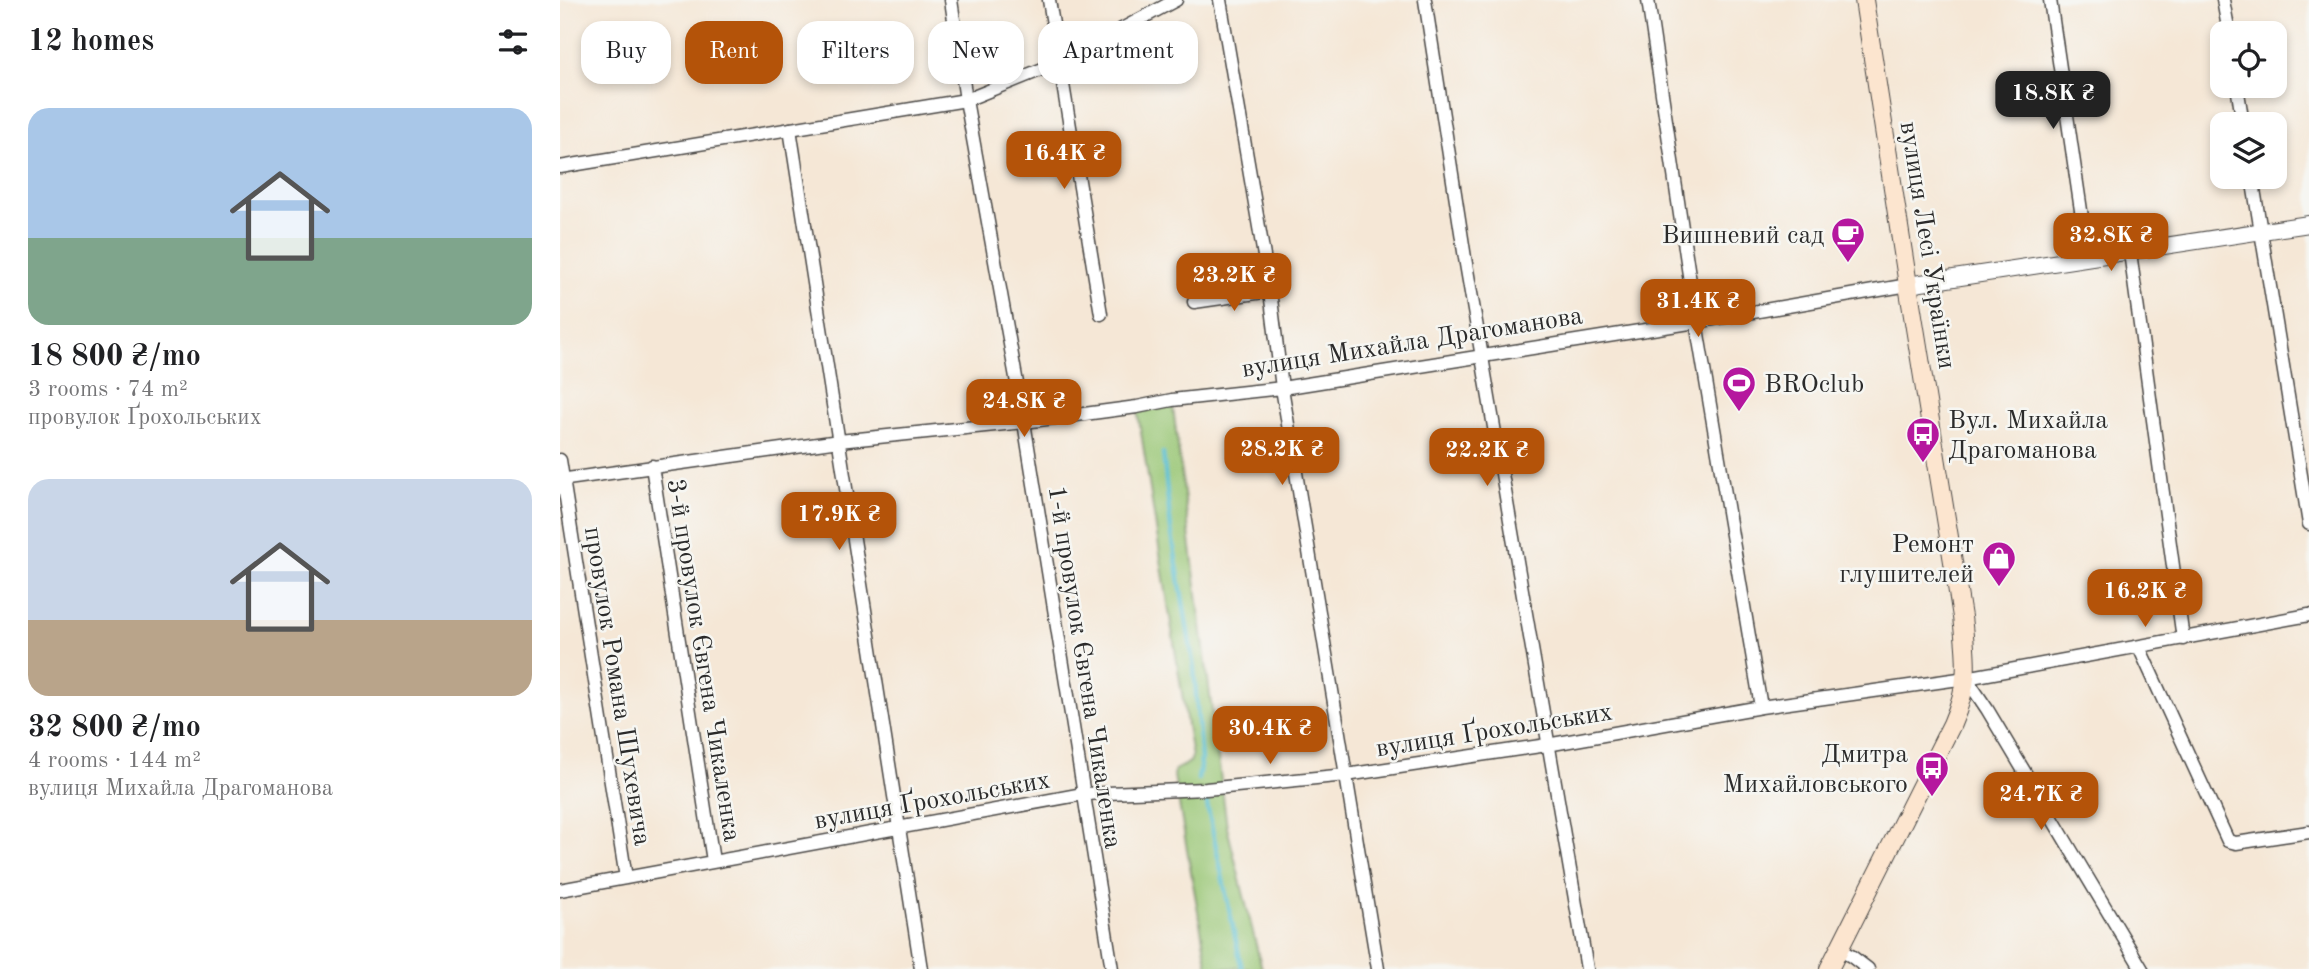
<!DOCTYPE html>
<html lang="en">
<head>
<meta charset="utf-8">
<style>
	:root { --surface:#fff; --page:#f2f2f2; --text:#202124; --muted:#757577; --accent:#b45309 }
	body { margin:0; font-family:"Old Standard TT",serif; background:var(--page); color:var(--text); height:100vh; display:flex; flex-direction:column; font-size:26px; white-space:nowrap }
	* { box-sizing:border-box; margin:0 }
	p { font-size:23px; color:var(--muted) }
	.icon { flex:none; width:38px; height:38px; fill:none; stroke:currentColor; stroke-width:2; stroke-linecap:round; stroke-linejoin:round }
	.map { position:relative; flex:1; overflow:hidden }
	.details { display:flex; flex-direction:column; background:var(--surface); width:560px }
	.details>* { flex:none }
	.top-card { position:absolute; left:21px; top:21px; width:665px; height:63px; display:flex; gap:14px }
	.buttons { position:absolute; left:1650px; top:21px; display:grid; gap:14px }
	.buttons a { display:grid; place-items:center; width:77px; height:77px; border-radius:14px; background:var(--surface); box-shadow:0 4px 10px #0003; font-size:35px }
	.price { position:absolute; translate:-50% -60px; padding:0 16px; border-radius:14px; background:var(--accent); color:#fff; font-size:23px; line-height:46px; filter:drop-shadow(0 2px 4px #0008) }
	.price::after { content:''; position:absolute; left:50%; top:42px; width:21px; height:16px; margin-left:-10px; background:inherit; clip-path:polygon(0 0,100% 0,50% 100%) }
	.price.on { background:#222; color:#fff }
	ul { padding:0; list-style:none }
	li { display:grid; align-content:center; gap:14px; height:371px; padding:0 28px }
	li span { display:grid; place-items:center; height:217px; border-radius:21px; color:#555 }
	li>.icon { margin-inline-start:auto }
	span .icon { width:126px; height:126px; fill:#fffc; stroke-width:1 }
	li b { font-size:30px }
	h2 { display:flex; justify-content:space-between; align-items:center; height:84px; padding:0 28px; font-size:30px }
	.tag { padding:0 24px; border-radius:21px; background:var(--surface); box-shadow:0 4px 10px #0003; font-size:24px; line-height:63px }
	.tag.on { background:var(--accent); color:#fff }
	main { display:flex; flex:1; min-height:0 }
	.map>svg:first-child { display:block }
	.green { fill:#99c674; stroke:#627850; stroke-width:2 }
	.lines { fill:none; stroke-linecap:round; stroke-linejoin:round }
	.stream { stroke:#51bbcd; stroke-width:4.5 }
	.minor-casing { stroke:#494745; stroke-width:15 }
	.tertiary-casing { stroke:#494745; stroke-width:18 }
	.secondary-casing { stroke:#494745; stroke-width:20 }
	.minor { stroke:#fff; stroke-width:12 }
	.tertiary { stroke:#fff; stroke-width:16 }
	.secondary { stroke:#fce5cf; stroke-width:18 }
	.labels { text-anchor:middle; stroke-width:5; stroke-linejoin:round; paint-order:stroke }
	.poi-label { font-size:26px; fill:#2b2b2b; stroke:#f6f6f2; text-anchor:end }
	.street-label { font-size:26px; fill:#2b2b2b; stroke:#f6f6f2 }
</style>
</head>
<body>
<main>
<section class="details">
<h2>12 homes<svg class="icon" aria-label="filters" viewBox="0 0 24 24"><path d="M4 7h16M4 17h16"/><circle cx="9" cy="7" r="2"/><circle cx="15" cy="17" r="2"/></svg></h2>
<ul>
<li><span style="background:linear-gradient(#a9c7e8 60%,#7fa58c 0)"><svg class="icon" aria-label="home" viewBox="0 0 24 24"><path d="M3 11l9-7 9 7M6 9v11h12V9"/></svg></span><div><b>18 800 ₴/mo</b><p>3 rooms · 74 m²</p><p>провулок Ґрохольських</p></div></li>
<li><span style="background:linear-gradient(#c9d6e8 65%,#b9a48a 0)"><svg class="icon" aria-label="home" viewBox="0 0 24 24"><path d="M3 11l9-7 9 7M6 9v11h12V9"/></svg></span><div><b>32 800 ₴/mo</b><p>4 rooms · 144 m²</p><p>вулиця Михайла Драгоманова</p></div></li>
</ul>
</section>
<div class="map">
<svg width="1749" height="969" viewBox="0 0 1749 969">
	<rect width="100%" height="100%" fill="#f6f6f2"/>
	<filter id="ink" filterUnits="userSpaceOnUse"><feTurbulence type="fractalNoise" baseFrequency=".0143" numOctaves="2"/><feDisplacementMap in="SourceGraphic" scale="14" xChannelSelector="R" yChannelSelector="G"/><feConvolveMatrix kernelMatrix="1 2 1 2 8 2 1 2 1" color-interpolation-filters="sRGB"/></filter>
	<filter id="wash" filterUnits="userSpaceOnUse"><feTurbulence type="fractalNoise" baseFrequency=".00686" numOctaves="4" result="noise"/><feDisplacementMap in="SourceGraphic" scale="28" xChannelSelector="R" yChannelSelector="G"/><feGaussianBlur stdDeviation="1.57" result="paint"/><feColorMatrix in="noise" values="0 0 0 0 0 0 0 0 0 0 0 0 0 0 0 0 0 1.4 0 .05"/><feComposite in="paint" operator="in"/></filter>
	<g filter="url(#wash)">
		<rect width="100%" height="100%" fill="#f5e7d6"/>
		<path class="green" d="M612,400L667,827L702,969L648,968L614,776L615,770L630,762L632,757L577,407Z"/>
		<g class="lines">
			<path class="stream" d="M603,453L611,529L634,668L641,760L638,779
				M645,795L682,969"/>
		</g>
	</g>
	<g filter="url(#ink)">
		<g class="lines">
			<g class="minor-casing">
				<path id="minor" d="M391,0L406,100L464,422L552,969
					M489,0L541,314
					M660,0L710,291L722,388L818,969
					M865,0L905,258L1027,969
					M1088,0L1136,322L1201,707
					M1490,0L1528,258
					M1663,0L1669,33
					M1677,86L1683,124
					M230,129L361,969
					M0,167L406,100L500,62L616,0
					M1692,177L1749,524
					M1570,252L1623,639
					M634,302L710,291
					M0,460L66,878
					M92,466L153,861
					M0,480L279,441L464,422L577,407L612,400L722,388L1136,322L1348,285
					M1579,647L1668,841L1676,843L1749,832
					M1406,678L1427,709L1582,969
					M0,890L523,794L646,789L786,775L987,745L1201,707L1406,678L1749,615
					M1279,950L1291,956L1308,969"/>
			</g>
			<g class="tertiary-casing">
				<path id="tertiary" d="M1348,285L1749,224"/>
			</g>
			<g class="secondary-casing">
				<path id="secondary" d="M1269,969L1392,724C1410,683 1407,660 1402,617L1348,285L1304,0"/>
			</g>
			<use href="#minor" class="minor"/>
			<use href="#tertiary" class="tertiary"/>
			<use href="#secondary" class="secondary"/>
		</g>
	</g>
	<defs>
		<g id="cafe-pin" transform="scale(1.75)"><path d="M0 17L-7.5 6A9.5 9.5 0 1 1 7.5 6Z" fill="#b5179e" stroke="#f6f6f2"/><path d="M-5.5-4.5H6V0H3Q3 3.5 0 3.5H-2.5Q-5.5 3.5-5.5 0ZM3-3.2v2h1.7v-2ZM-6 4.5H4V6H-6Z" fill="#fff"/></g>
		<g id="stadium-pin" transform="scale(1.75)"><path d="M0 17L-7.5 6A9.5 9.5 0 1 1 7.5 6Z" fill="#b5179e" stroke="#f6f6f2"/><path d="M0-5a6.5 5 0 1 0 0 10a6.5 5 0 1 0 0-10ZM-3.5-1.8h7v3.6h-7Z" fill="#fff"/></g>
		<g id="bus-pin" transform="scale(1.75)"><path d="M0 17L-7.5 6A9.5 9.5 0 1 1 7.5 6Z" fill="#b5179e" stroke="#f6f6f2"/><path d="M-5-6H5V4H4V6H2V4H-2V6H-4V4H-5ZM-3.5-4V0h7V-4ZM-3.5 1.2v1.5H-2V1.2ZM2 1.2v1.5H3.5V1.2Z" fill="#fff"/></g>
		<g id="shop-pin" transform="scale(1.75)"><path d="M0 17L-7.5 6A9.5 9.5 0 1 1 7.5 6Z" fill="#b5179e" stroke="#f6f6f2"/><path d="M-5-2.5h2.3a2.7 3.5 0 0 1 5.4 0H5L5.5 6h-11ZM-1.5-2.5h3a1.5 2.3 0 0 0-3 0Z" fill="#fff"/></g>
	</defs>
	<g fill-rule="evenodd">
		<use href="#cafe-pin" x="1288" y="234"/>
		<use href="#stadium-pin" x="1179" y="383"/>
		<use href="#bus-pin" x="1363" y="434"/>
		<use href="#shop-pin" x="1439" y="558"/>
		<use href="#bus-pin" x="1372" y="768"/>
	</g>
	<g class="labels">
		<g class="poi-label">
			<text x="1264" y="243">Вишневий сад</text>
			<text x="1204" y="392" text-anchor="start">BROclub</text>
			<text x="1388" y="428" text-anchor="start">Вул. Михайла<tspan x="1388" dy="30">Драгоманова</tspan></text>
			<text x="1414" y="552">Ремонт<tspan x="1414" dy="30">глушителей</tspan></text>
			<text x="1348" y="762">Дмитра<tspan x="1348" dy="30">Михайловського</tspan></text>
		</g>
		<g class="street-label">
			<text transform="translate(1369 245) rotate(81)" y="9">вулиця Лесі Українки</text>
			<text transform="translate(852 341) rotate(-9)" y="9">вулиця Михайла Драгоманова</text>
			<text transform="translate(145 660) rotate(81)" y="9">3-й провулок Євгена Чикаленка</text>
			<text transform="translate(526 667) rotate(81)" y="9">1-й провулок Євгена Чикаленка</text>
			<text transform="translate(59 686) rotate(81)" y="9">провулок Романа Шухевича</text>
			<text transform="translate(934 729) rotate(-9)" y="9">вулиця Ґрохольських</text>
			<text transform="translate(372 799) rotate(-10)" y="9">вулиця Ґрохольських</text>
		</g>
	</g>
</svg>
<div class="buttons">
<a><svg class="icon" aria-label="locate" viewBox="0 0 24 24"><circle cx="12" cy="12" r="6"/><path d="M12 2v4M12 18v4M2 12h4M18 12h4"/></svg></a>
<a><svg class="icon" aria-label="layers" viewBox="0 0 24 24"><path d="M12 4l9 5-9 5-9-5zM3 14l9 5 9-5"/></svg></a>
</div>
<b class="price on" style="left:1493px;top:131px">18.8K ₴</b>
<b class="price" style="left:504px;top:191px">16.4K ₴</b>
<b class="price" style="left:1551px;top:273px">32.8K ₴</b>
<b class="price" style="left:674px;top:313px">23.2K ₴</b>
<b class="price" style="left:1138px;top:339px">31.4K ₴</b>
<b class="price" style="left:464px;top:439px">24.8K ₴</b>
<b class="price" style="left:722px;top:487px">28.2K ₴</b>
<b class="price" style="left:927px;top:488px">22.2K ₴</b>
<b class="price" style="left:279px;top:552px">17.9K ₴</b>
<b class="price" style="left:1585px;top:629px">16.2K ₴</b>
<b class="price" style="left:710px;top:766px">30.4K ₴</b>
<b class="price" style="left:1481px;top:832px">24.7K ₴</b>
<div class="top-card">
<a class="tag">Buy</a>
<a class="tag on">Rent</a>
<a class="tag">Filters</a>
<a class="tag">New</a>
<a class="tag">Apartment</a>
</div>
</div>
</main>
</body>
</html>
